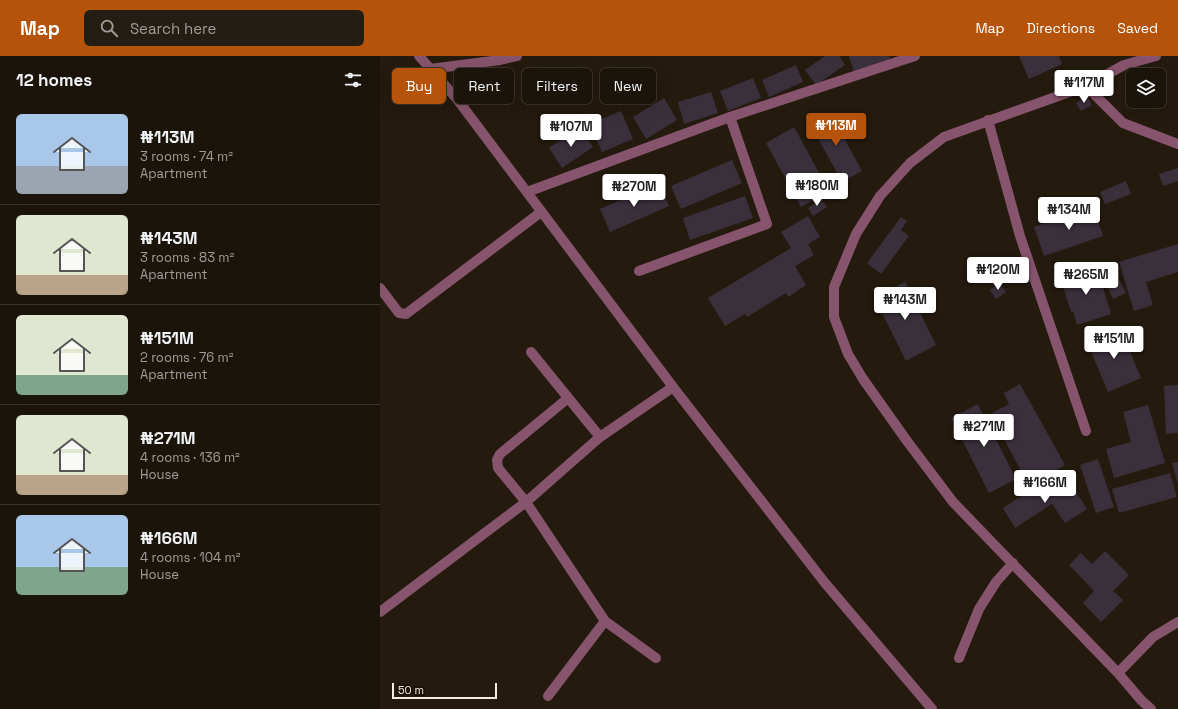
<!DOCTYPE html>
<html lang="en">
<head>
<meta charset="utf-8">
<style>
	:root { --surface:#1b140a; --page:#241d13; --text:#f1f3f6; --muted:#a09e9c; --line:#39332b; --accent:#b45309 }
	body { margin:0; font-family:"Space Grotesk",sans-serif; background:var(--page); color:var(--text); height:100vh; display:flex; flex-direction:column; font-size:15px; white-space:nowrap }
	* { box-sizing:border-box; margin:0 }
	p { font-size:13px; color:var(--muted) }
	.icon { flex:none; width:22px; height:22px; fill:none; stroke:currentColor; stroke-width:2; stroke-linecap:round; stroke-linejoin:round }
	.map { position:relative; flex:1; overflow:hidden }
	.sheet { display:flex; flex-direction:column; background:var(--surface); width:380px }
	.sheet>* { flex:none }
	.top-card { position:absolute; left:12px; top:12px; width:380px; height:36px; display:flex; gap:8px }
	.fabs { position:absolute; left:746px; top:12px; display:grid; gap:8px }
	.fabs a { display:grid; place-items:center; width:40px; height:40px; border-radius:6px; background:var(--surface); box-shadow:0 4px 16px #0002,0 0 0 1px var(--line); font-size:20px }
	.scale { position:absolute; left:12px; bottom:10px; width:105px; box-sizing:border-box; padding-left:4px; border:2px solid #f3ece4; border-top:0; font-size:11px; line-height:14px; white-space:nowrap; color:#f3ece4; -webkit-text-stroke:3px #1a1106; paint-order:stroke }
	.price { position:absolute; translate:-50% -34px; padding:0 9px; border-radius:4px; background:#fff; color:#222; font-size:13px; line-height:26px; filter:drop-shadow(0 1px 2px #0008) }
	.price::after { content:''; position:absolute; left:50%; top:24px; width:12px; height:9px; margin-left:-6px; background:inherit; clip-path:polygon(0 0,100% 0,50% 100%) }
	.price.active { background:var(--accent); color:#fff }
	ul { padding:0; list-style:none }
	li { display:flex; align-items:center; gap:12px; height:100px; padding:0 16px }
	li+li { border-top:1px solid var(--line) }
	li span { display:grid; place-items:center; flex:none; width:112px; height:80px; border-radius:6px; color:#555 }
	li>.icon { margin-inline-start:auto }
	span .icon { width:48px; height:48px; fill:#fffc; stroke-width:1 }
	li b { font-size:17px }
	h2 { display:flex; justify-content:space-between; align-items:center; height:48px; padding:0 16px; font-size:17px }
	.pill { padding:0 14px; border-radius:6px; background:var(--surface); box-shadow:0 4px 16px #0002,0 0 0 1px var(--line); font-size:14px; line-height:36px }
	.pill.active { background:var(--accent); color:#fff }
	header { display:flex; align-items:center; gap:24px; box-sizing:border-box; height:56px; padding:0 20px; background:var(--accent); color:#fff }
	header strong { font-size:19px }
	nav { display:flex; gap:22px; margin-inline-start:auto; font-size:14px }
	.search { width:280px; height:36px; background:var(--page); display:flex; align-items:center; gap:10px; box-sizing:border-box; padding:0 14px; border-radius:6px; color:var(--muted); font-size:15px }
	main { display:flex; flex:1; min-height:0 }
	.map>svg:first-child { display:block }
	.building { fill:#3a303c }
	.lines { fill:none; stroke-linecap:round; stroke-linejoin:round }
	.minor { stroke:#86546c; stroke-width:10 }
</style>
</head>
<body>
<header>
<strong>Map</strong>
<div class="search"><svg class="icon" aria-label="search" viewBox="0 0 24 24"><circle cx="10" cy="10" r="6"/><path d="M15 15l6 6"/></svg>Search here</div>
<nav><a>Map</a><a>Directions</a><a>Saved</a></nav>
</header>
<main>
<section class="sheet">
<h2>12 homes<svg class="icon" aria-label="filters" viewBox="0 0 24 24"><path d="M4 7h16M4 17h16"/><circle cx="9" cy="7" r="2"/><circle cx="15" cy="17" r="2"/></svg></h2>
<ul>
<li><span style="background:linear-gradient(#a9c7e8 65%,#9aa5b1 0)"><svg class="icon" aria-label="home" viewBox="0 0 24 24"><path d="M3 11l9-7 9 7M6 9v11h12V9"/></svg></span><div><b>₦113M</b><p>3 rooms · 74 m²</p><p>Apartment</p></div></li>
<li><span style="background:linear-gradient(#dfe7d0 75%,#b9a48a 0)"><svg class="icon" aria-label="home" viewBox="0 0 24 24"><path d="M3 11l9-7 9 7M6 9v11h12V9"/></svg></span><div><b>₦143M</b><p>3 rooms · 83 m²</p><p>Apartment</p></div></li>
<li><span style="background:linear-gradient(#dfe7d0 75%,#7fa58c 0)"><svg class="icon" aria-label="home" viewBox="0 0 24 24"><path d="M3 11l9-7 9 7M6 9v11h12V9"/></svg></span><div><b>₦151M</b><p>2 rooms · 76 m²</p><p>Apartment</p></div></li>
<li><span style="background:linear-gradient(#dfe7d0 75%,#b9a48a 0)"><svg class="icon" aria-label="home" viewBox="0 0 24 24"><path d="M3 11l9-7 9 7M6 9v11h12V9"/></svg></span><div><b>₦271M</b><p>4 rooms · 136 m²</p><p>House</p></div></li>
<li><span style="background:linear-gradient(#a9c7e8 65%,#7fa58c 0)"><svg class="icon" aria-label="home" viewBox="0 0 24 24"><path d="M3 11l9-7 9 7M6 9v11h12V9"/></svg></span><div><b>₦166M</b><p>4 rooms · 104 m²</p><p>House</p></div></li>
</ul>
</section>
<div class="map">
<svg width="798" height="653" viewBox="0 0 798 653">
	<rect width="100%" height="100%" fill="#241a0e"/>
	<path class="building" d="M445,0H459L465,9L436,29L425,14Z
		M469,0H509L511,5L474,16Z
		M639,0H679L682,8L649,23Z
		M416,9L423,26L389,41L382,24Z
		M373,22L381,42L348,55L340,35Z
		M331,36L338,57L304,68L298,46Z
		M707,40L712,49L701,55L696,47Z
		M284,42L297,64L266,83L253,61Z
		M241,55L253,83L222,96L210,68Z
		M446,57L449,62L452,60L482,115L462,126L429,66Z
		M200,71L213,91L182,112L169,92Z
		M414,71L449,135L421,151L386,87Z
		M352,104L362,127L301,153L291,130Z
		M798,112V125L783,130L779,118Z
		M746,125L751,138L725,148L720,136Z
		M279,127L289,150L230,176L220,153Z
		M365,140L373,162L310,184L303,162Z
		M441,143L447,151L433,160L428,152Z
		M713,150L723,180L664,200L654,171Z
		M428,160L440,181L428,188L434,199L415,210L426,229L408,241L406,237L367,261L365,258L345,270L328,242L411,192L401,176Z
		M521,161L527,165L521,174L529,180L501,218L487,207Z
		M798,188V216L766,226L773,249L754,255L739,206Z
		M717,212L731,258L697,269L693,255L691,256L681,224Z
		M734,214L746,237L733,243L722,220Z
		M525,226L556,289L526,305L494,241Z
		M619,227L626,236L616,243L610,234Z
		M740,272L761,322L728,336L707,286Z
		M640,328L685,409L649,429L610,358L629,348L624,337Z
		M798,329V377L786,378L784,330Z
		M598,348L636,423L609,437L571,362Z
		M768,349L785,407L734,422L726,393L751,386L743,356Z
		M718,403L734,451L716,457L700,409Z
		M798,406V428L792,407Z
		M790,417L797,441L739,457L732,433Z
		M664,425L669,433L677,428L683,437L692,430L707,453L685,467L672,448L635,472L623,452Z
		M725,495L749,519L733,535L743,544L721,566L703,547L714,535L689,509L701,497L712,508Z"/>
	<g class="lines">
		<path class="minor" d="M39,0L77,43L293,331L445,527L552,653
			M50,13L120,4L137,0
			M706,30L743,67L798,88
			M608,64L640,180L706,375
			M147,136L350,61L535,0
			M259,215L387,168L350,61
			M0,232L19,257L26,258L161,156
			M151,296L220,381
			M187,343L120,398L117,404L118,412L146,446L225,565L276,602
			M0,556L146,446L220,381L293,331
			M579,602L599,553L616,526L633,507
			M738,617L773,581L798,566
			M168,640L225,565
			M771,653L761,644L738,617L573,446L527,385L483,323L468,298L454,261V231L476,178L500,140L530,107L564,81L706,30L744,9L776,0"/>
	</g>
</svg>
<div class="fabs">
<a><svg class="icon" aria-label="layers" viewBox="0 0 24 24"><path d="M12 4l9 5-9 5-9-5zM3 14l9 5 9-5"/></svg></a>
</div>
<div class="scale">50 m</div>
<b class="price" style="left:704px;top:48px">₦117M</b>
<b class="price active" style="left:456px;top:91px">₦113M</b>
<b class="price" style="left:191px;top:92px">₦107M</b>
<b class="price" style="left:437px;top:151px">₦180M</b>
<b class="price" style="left:254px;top:152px">₦270M</b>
<b class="price" style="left:689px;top:175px">₦134M</b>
<b class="price" style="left:618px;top:235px">₦120M</b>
<b class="price" style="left:706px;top:240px">₦265M</b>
<b class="price" style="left:525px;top:265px">₦143M</b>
<b class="price" style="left:734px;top:304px">₦151M</b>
<b class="price" style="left:604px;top:392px">₦271M</b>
<b class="price" style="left:665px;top:448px">₦166M</b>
<div class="top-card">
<a class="pill active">Buy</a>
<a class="pill">Rent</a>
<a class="pill">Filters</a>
<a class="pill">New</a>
</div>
</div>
</main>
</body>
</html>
